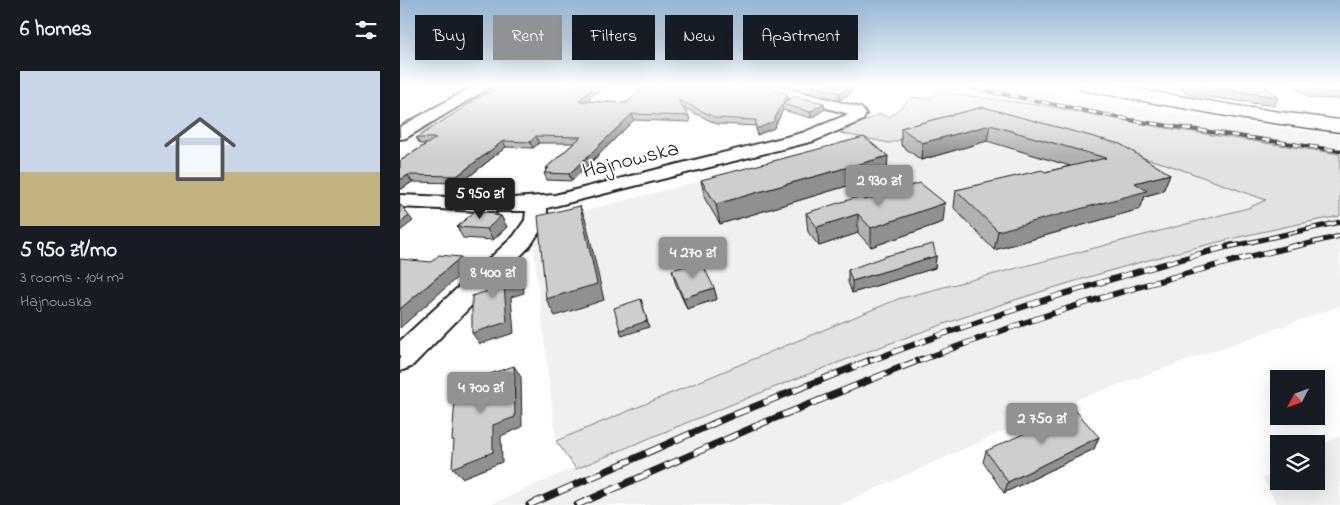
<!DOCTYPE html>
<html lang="en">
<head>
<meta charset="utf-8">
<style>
	:root { --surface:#171b24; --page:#242831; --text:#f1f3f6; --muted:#9ea1a6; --accent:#919294 }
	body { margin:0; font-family:"Indie Flower",sans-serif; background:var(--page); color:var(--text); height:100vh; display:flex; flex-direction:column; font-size:19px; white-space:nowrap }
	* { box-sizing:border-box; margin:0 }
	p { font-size:16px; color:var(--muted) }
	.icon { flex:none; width:28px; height:28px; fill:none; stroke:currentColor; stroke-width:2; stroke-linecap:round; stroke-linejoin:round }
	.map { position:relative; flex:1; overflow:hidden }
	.panel { display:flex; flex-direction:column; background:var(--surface); width:400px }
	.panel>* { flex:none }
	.hud { position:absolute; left:15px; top:15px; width:475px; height:45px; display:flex; gap:10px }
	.needle { width:32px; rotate:229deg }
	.tools { position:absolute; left:870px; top:370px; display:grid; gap:10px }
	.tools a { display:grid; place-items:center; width:55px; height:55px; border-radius:0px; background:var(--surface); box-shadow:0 5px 20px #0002; font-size:25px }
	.price { position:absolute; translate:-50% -42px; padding:0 11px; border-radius:5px; background:var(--accent); color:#fff; font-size:16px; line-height:32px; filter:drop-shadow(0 1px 2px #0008) }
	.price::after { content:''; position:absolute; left:50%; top:30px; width:15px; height:11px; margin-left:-8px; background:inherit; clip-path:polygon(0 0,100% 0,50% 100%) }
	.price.current { background:#222; color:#fff }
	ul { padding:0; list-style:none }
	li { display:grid; align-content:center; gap:10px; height:265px; padding:0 20px }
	li span { display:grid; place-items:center; height:155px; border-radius:0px; color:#555 }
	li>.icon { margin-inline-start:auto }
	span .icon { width:90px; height:90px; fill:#fffc; stroke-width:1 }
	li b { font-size:21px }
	h2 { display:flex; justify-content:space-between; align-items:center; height:60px; padding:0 20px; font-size:21px }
	.chip { padding:0 18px; border-radius:0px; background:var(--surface); box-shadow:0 5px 20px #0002; font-size:18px; line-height:45px }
	.chip.current { background:var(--accent); color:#fff }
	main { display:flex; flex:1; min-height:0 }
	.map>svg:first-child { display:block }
	.built { fill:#f0f0f0 }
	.green { fill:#e2e2e2; stroke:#7f7f7f }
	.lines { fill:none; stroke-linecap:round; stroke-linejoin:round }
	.minor-casing { stroke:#1c1c1c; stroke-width:4 }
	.major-casing { stroke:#1c1c1c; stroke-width:3 }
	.minor { fill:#fff; fill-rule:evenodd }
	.major { fill:#fff; fill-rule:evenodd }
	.rail-far3-casing { stroke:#1c1c1c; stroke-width:4 }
	.rail-far2-casing { stroke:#1c1c1c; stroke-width:5 }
	.rail-far1-casing { stroke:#1c1c1c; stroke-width:6 }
	.rail-casing { stroke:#1c1c1c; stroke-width:7 }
	.rail-far3 { stroke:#fff; stroke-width:2.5; stroke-dasharray:8; stroke-linecap:butt }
	.rail-far2 { stroke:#fff; stroke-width:3; stroke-dasharray:10; stroke-linecap:butt }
	.rail-far1 { stroke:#fff; stroke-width:4.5; stroke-dasharray:12; stroke-linecap:butt }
	.rail { stroke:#fff; stroke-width:5; stroke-dasharray:16; stroke-linecap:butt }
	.wall { fill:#b1b1b1; stroke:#1c1c1c }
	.shaded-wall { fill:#909090; stroke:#1c1c1c }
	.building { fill:#cecece; stroke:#1c1c1c }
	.labels { text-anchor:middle; stroke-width:4; stroke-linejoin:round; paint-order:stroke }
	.street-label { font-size:22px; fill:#1c1c1c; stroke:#fff }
</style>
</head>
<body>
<main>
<section class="panel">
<h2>6 homes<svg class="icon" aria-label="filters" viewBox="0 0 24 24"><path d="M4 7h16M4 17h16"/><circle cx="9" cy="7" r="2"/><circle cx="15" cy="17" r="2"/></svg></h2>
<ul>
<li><span style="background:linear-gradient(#c9d6e8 65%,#c2b280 0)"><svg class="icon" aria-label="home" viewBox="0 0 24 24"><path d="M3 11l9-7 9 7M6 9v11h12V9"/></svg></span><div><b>5 950 zł/mo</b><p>3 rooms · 104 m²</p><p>Hajnowska</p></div></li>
</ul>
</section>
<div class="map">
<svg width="940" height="505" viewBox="0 0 940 505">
	<rect width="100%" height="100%" fill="#fff"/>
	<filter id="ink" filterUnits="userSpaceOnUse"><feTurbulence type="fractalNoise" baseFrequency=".02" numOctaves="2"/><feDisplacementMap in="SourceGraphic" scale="10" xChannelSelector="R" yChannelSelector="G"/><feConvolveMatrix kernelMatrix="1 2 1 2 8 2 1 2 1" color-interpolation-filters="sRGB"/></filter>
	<g filter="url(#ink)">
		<path class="built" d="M508,86H610L817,120L940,135V154L817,137L645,106L537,92Z
			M513,97L766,164L866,200L940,209V306L664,404L439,505H90L193,459L383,379L840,210L604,270L498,299L156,441L133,241L146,221L431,147L449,137L440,133L480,114L489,117Z
			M940,435V505H877L863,479L879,470V481H916V448Z"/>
		<path class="green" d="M536,92L645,106L765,128L940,154V216C674,265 424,364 176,469L156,441L498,299L848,208L866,200L766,164L585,115L489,143L440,133L480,114L489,117L513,97L529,99Z"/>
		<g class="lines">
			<g class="minor-casing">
				<path id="minor" d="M74,86H92L6,138L0,139V127Z
					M354,86H379L461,108L466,114L463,120L414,141L147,208V220L130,246L11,367L0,371V341L114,236L125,220L126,211H78L0,207V195L97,199L155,195L402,133L449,114L356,89Z"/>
			</g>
			<g class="major-casing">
				<path id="major" d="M679,86H719L844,107L940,120V132L844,119L687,91L681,90Z"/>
			</g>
			<use href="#minor" class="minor"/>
			<use href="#major" class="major"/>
			<g class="rail-far3-casing">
				<path id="rail-far3" d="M563,86L736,121L940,151"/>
			</g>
			<g class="rail-far2-casing">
				<path id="rail-far2" d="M829,247L940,222
					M894,247L940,236"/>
			</g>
			<g class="rail-far1-casing">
				<path id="rail-far1" d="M470,361C589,315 710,278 833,245
					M519,361C643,313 770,275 899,245"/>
			</g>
			<g class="rail-casing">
				<path id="rail" d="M129,505L326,418L473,359
					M177,505L363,423L522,359"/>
			</g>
			<use href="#rail-far3" class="rail-far3"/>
			<use href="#rail-far2" class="rail-far2"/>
			<use href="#rail-far1" class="rail-far1"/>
			<use href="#rail" class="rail"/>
		</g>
		<path class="wall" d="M244,86L387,94V100L424,103L425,109L411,118L383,110L374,128L357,135L356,126L317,124L282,107L289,116L290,122L234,120L172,181L147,180L144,173L147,170L146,168L174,143H139L133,148L106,147L61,183L12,182L0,190V161L26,144H20L16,138L187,101L227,103Z
			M411,86H451V93L440,100L411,93Z
			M778,86H864L878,97L874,106L786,94Z
			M893,86H940V99L910,98Z
			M583,107L770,174L763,191L745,196L740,209L594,250L554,208L556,190L645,172L670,166L587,141L521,160L501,145V128Z
			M487,174L320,224L305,199L301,180Z
			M465,200L543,222L471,247L458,233L419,246L408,232L406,213Z
			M97,213L99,216H101L107,227L93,240L63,238L57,227Z
			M536,256L535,268L452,293L448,282V270Z
			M272,270L314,288L317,299L287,309L275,282Z
			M699,437L694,449L604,493L583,462L586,451Z"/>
		<path class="shaded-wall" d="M195,86H204L180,106L178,101Z
			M451,86V93L440,100L439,93Z
			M387,94L388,99L385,105L383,103Z
			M424,103L425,109L411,118L410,112Z
			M382,104L383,110L374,128L357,135L356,129Z
			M232,114L234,120L172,181L169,174Z
			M590,125L587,141L521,160L522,143Z
			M136,136L139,143L133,148L130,142Z
			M103,141L106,147L61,183L57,176Z
			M488,156L487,174L320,224L316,204Z
			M770,174L763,191L745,196L740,209L594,250L598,231L735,183Z
			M8,175L12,182L0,190V180Z
			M545,203L543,222L471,247V228Z
			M180,206L186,221L204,300L155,316L146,299Z
			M97,213L100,217L101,216L107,227L93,240L87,229L94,215Z
			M458,214V233L419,246L417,227Z
			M9,216L13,221L0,231V223Z
			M536,256L535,268L452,293V281Z
			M61,257L68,268L0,328V309Z
			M114,260L121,272L124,293L111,297L114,333L80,344L72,333L104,286Z
			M314,288L317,299L287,309L283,298Z
			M241,299L249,327L222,336L220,330Z
			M114,366L121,377L122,427L101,436L102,462L62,478L52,468L93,425Z
			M699,437L694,449L604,493L608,482Z"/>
		<path class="building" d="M102,86H195L178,101L227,103L244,86H361L387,94L383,103L395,96L424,103L410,112L382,104L373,122L356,129V120L316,118L277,99L289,116L232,114L169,174L144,173L149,168H146L181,137L136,136L130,142L103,141L57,176L8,175L0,180V161L36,138H16L83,95Z
			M413,86H451L439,93Z
			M793,86H864L878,97Z
			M583,107L720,144L770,174L735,183L747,191L598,231L556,190L642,170L645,172L706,158L590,125L522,143L501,128Z
			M464,137L488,156L316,204L301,180Z
			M520,183L545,203L471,228L458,214L417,227L406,213L461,196L465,200Z
			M1,205L9,216L0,223V206Z
			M180,206L197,284L146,299L138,216Z
			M75,211L97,213L94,215L101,216L87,229L57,227Z
			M533,244L536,256L452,281L448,270L486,256Z
			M39,255L61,257L0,309V259L31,262Z
			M114,260L117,282L104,286L107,322L72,333V296L88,291L87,280L102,264Z
			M301,261L314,288L283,298L272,270Z
			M241,299L247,321L220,330L214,308Z
			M114,366L115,417L93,425V452L52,468L54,440H52L56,385Z
			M675,410L699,437L608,482L586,451Z"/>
	</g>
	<linearGradient id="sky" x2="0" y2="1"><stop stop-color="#95b6d5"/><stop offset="0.55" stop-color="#fff"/><stop offset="1" stop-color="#fff" stop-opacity="0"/></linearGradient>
	<rect width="940" height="157" fill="url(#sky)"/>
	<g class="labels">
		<g class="street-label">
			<text transform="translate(230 158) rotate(-14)" y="8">Hajnowska</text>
		</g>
	</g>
</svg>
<div class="tools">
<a><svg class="needle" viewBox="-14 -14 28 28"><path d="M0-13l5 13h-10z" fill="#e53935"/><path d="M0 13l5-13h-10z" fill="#9ea1a6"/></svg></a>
<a><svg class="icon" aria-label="layers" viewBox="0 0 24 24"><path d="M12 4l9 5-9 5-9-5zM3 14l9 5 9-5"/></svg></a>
</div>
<b class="price" style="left:479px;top:207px">2 930 zł</b>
<b class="price current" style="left:80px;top:220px">5 950 zł</b>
<b class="price" style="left:293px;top:279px">4 270 zł</b>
<b class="price" style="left:93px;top:299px">8 400 zł</b>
<b class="price" style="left:81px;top:414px">4 700 zł</b>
<b class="price" style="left:642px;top:445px">2 750 zł</b>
<div class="hud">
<a class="chip">Buy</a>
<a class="chip current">Rent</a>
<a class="chip">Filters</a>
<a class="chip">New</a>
<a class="chip">Apartment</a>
</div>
</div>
</main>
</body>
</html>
